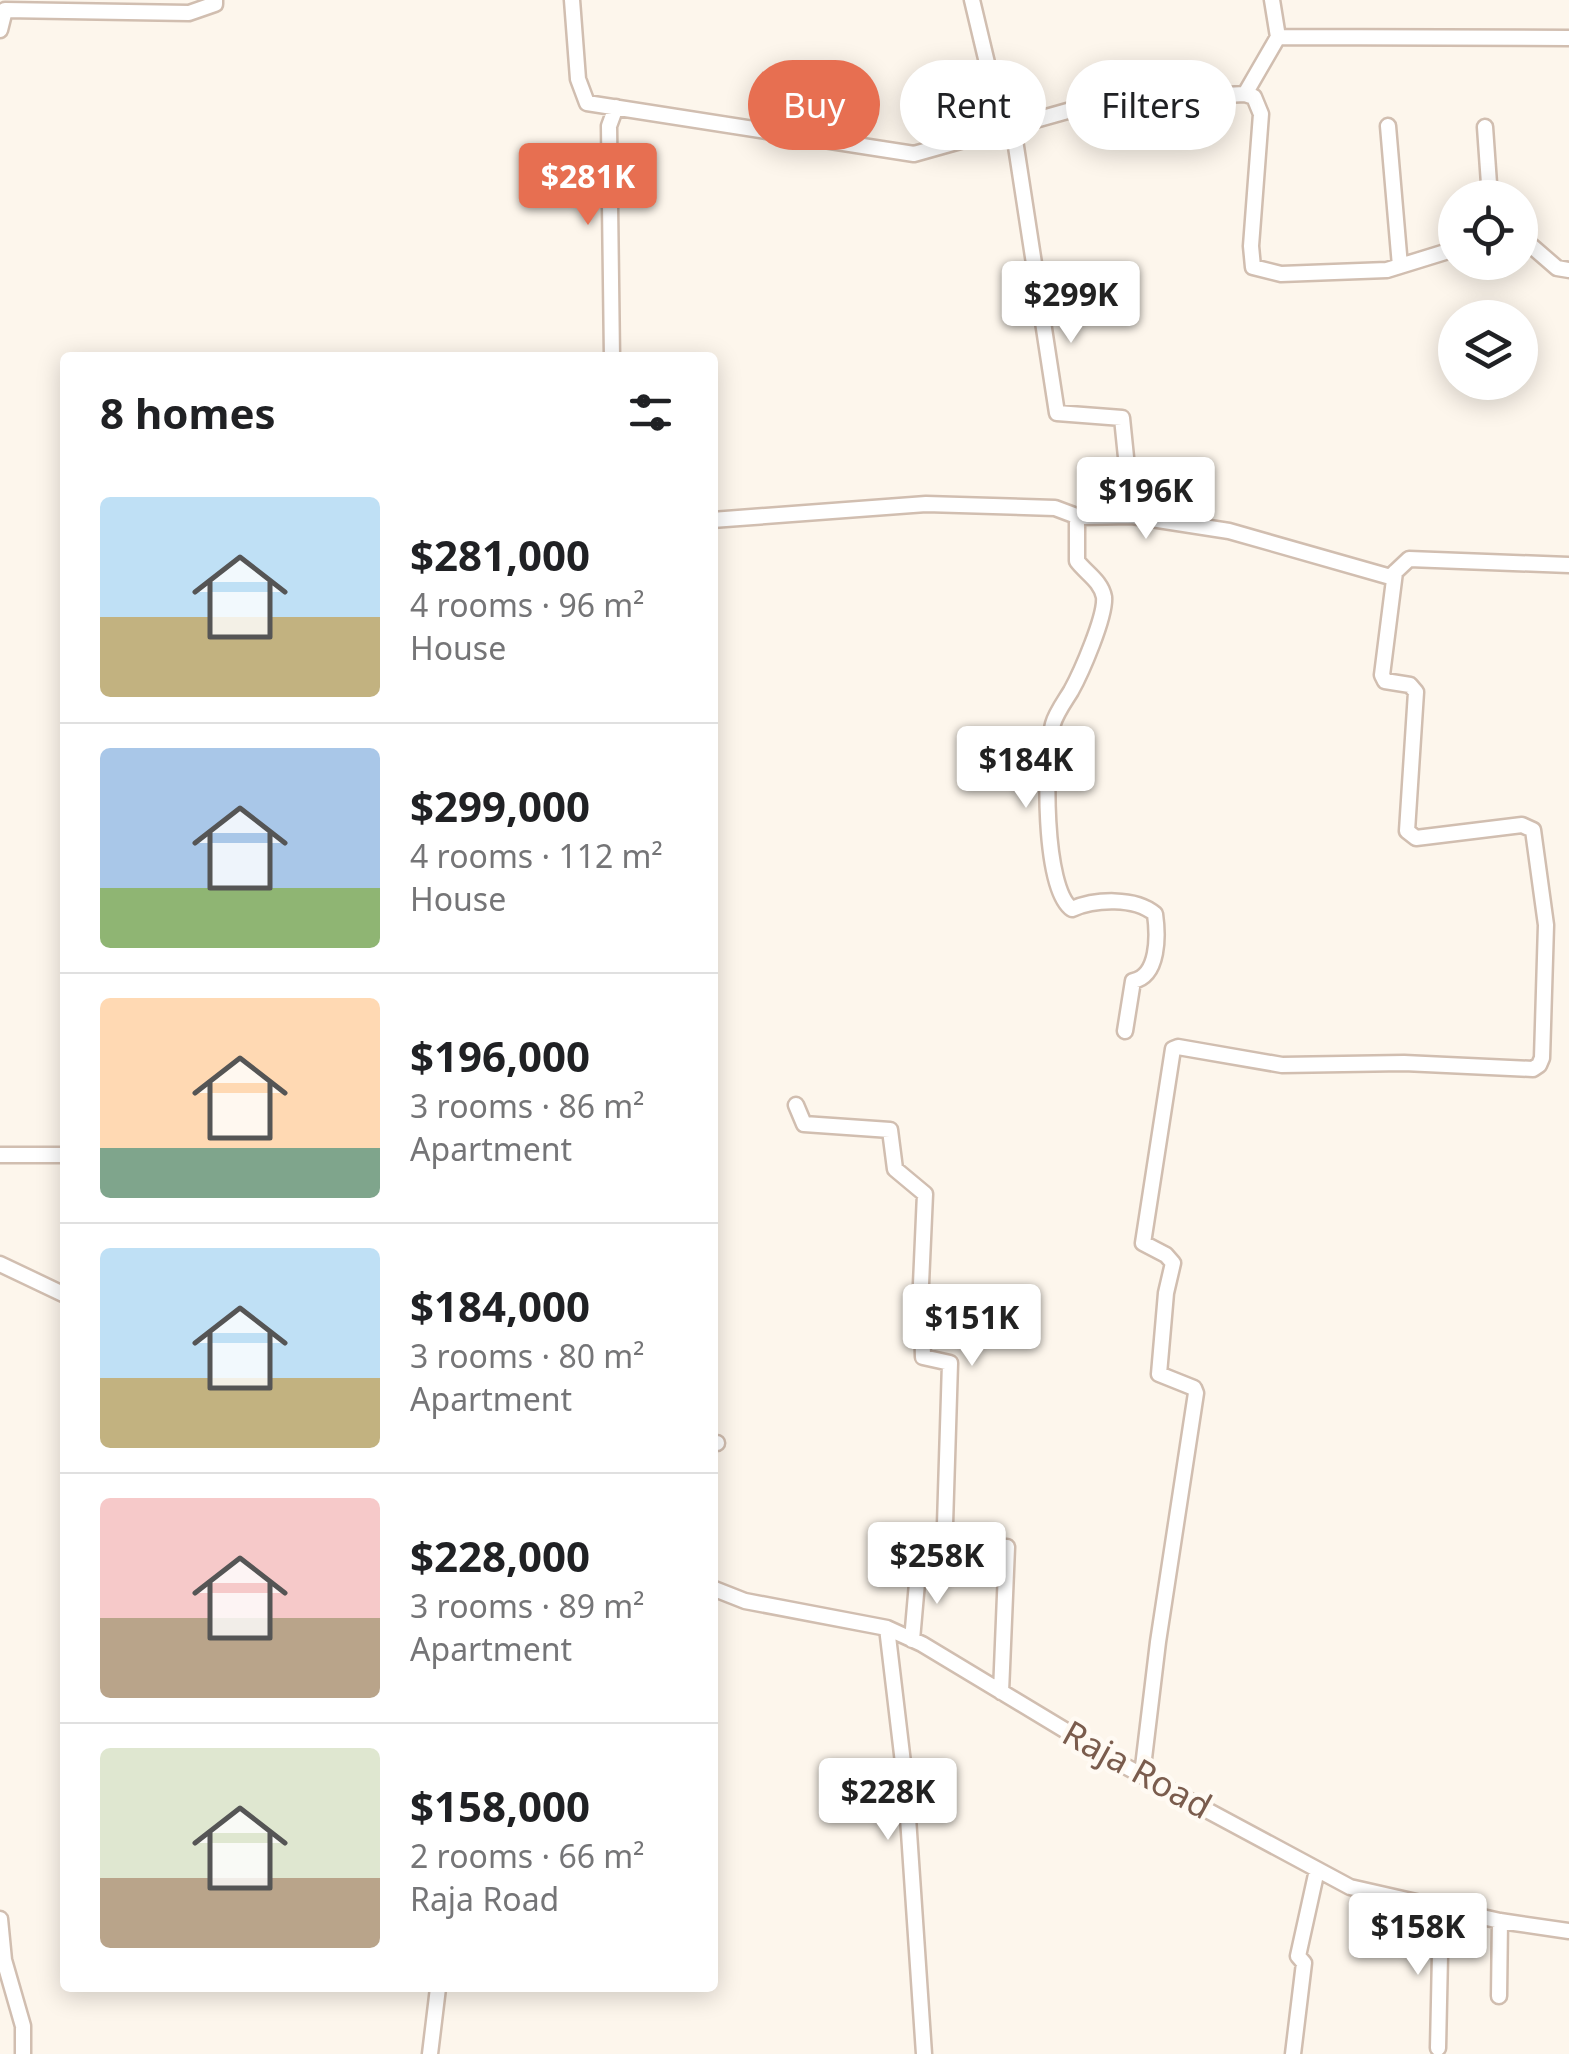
<!DOCTYPE html>
<html lang="en">
<head>
<meta charset="utf-8">
<style>
	:root { --surface:#fff; --page:#f6f6f6; --text:#202124; --muted:#757577; --line:#e0e0e0; --accent:#e76f51 }
	body { margin:0; font-family:"Noto Sans",sans-serif; background:var(--page); color:var(--text); height:100vh; display:flex; flex-direction:column; font-size:38px; white-space:nowrap }
	* { box-sizing:border-box; margin:0 }
	p { font-size:32px; color:var(--muted) }
	.icon { flex:none; width:55px; height:55px; fill:none; stroke:currentColor; stroke-width:2; stroke-linecap:round; stroke-linejoin:round }
	.map { position:relative; flex:1; overflow:hidden }
	.details { position:absolute; left:60px; top:352px; width:658px; height:1640px; display:flex; flex-direction:column; background:var(--surface); border-radius:10px; box-shadow:0 5px 25px #0003 }
	.details>* { flex:none }
	.banner { position:absolute; left:748px; top:60px; width:670px; height:90px; display:flex; gap:20px }
	.tools { position:absolute; left:1438px; top:180px; display:grid; gap:20px }
	.tools a { display:grid; place-items:center; width:100px; height:100px; border-radius:50%; background:var(--surface); box-shadow:0 5px 25px #0003; font-size:50px }
	.price { position:absolute; translate:-50% -85px; padding:0 22px; border-radius:10px; background:#fff; color:#222; font-size:32px; line-height:65px; filter:drop-shadow(0 2px 5px #0008) }
	.price::after { content:''; position:absolute; left:50%; top:60px; width:30px; height:22px; margin-left:-15px; background:inherit; clip-path:polygon(0 0,100% 0,50% 100%) }
	.price.on { background:var(--accent); color:#fff }
	ul { padding:0; list-style:none }
	li { display:flex; align-items:center; gap:30px; height:250px; padding:0 40px }
	li+li { border-top:2px solid var(--line) }
	li span { display:grid; place-items:center; flex:none; width:280px; height:200px; border-radius:10px; color:#555 }
	li>.icon { margin-inline-start:auto }
	span .icon { width:120px; height:120px; fill:#fffc; stroke-width:1 }
	li b { font-size:42px }
	h2 { display:flex; justify-content:space-between; align-items:center; height:120px; padding:0 40px; font-size:42px }
	.pill { padding:0 35px; border-radius:45px; background:var(--surface); box-shadow:0 5px 25px #0003; font-size:35px; line-height:90px }
	.pill.on { background:var(--accent); color:#fff }
	.map>svg:first-child { display:block }
	.lines { fill:none; stroke-linecap:round; stroke-linejoin:round }
	.minor-casing { stroke:#d1beb0; stroke-width:19 }
	.minor { stroke:#fff; stroke-width:14 }
	.labels { text-anchor:middle; stroke-width:9; stroke-linejoin:round; paint-order:stroke }
	.street-label { font-size:35px; fill:#7a5c4d; stroke:#fffaf3 }
</style>
</head>
<body>
<div class="map">
<svg width="1569" height="2054" viewBox="0 0 1569 2054">
	<rect width="100%" height="100%" fill="#fdf6ec"/>
	<g class="lines">
		<g class="minor-casing">
			<path id="minor" d="M572,0L578,79L587,103L914,154L1103,101L1245,94L1254,97L1261,114L1251,246L1253,267L1281,274L1387,270L1455,249
				M972,0L1003,130
				M0,30L5,10L189,13L215,4V0
				M1278,37L1569,38
				M1245,94L1278,37L1272,0
				M1388,126L1400,266
				M1013,127L1057,413L1122,418L1132,516
				M1485,127L1490,198
				M1520,236L1557,268L1569,270
				M612,358L609,126L616,107
				M1077,516V561C1086,573 1101,581 1104,597C1106,616 1081,673 1071,691C1065,701 1056,713 1053,724C1044,758 1043,889 1072,909C1095,899 1135,897 1155,914C1158,935 1159,976 1133,981L1125,1031
				M712,520L926,504L1055,508L1079,517L1132,516L1229,531L1387,576L1392,575L1409,559L1569,565
				M796,1105L804,1124L890,1130L895,1169L925,1194L921,1284L923,1357L950,1363L944,1557L1007,1547L1001,1692
				M0,1155H65
				M0,1264L65,1295
				M712,1443H717
				M712,1588L745,1601L887,1628L922,1644L1121,1764L1350,1887L1500,1921L1569,1931
				M887,1628L906,1788L924,2054
				M912,1640L919,1560L944,1557
				M1142,1775L1158,1642L1196,1393L1194,1388L1159,1374L1166,1293L1173,1263L1166,1255L1143,1243L1173,1049L1178,1047L1282,1065L1404,1063L1533,1069L1539,1065L1542,1058L1546,925L1533,830L1522,825L1416,838L1407,831L1416,692L1410,685L1385,681L1382,675L1395,572
				M0,1919L4,1960L23,2026V2054
				M1499,1996L1500,1921
				M1438,2048L1441,1909
				M430,2054L438,1988
				M1293,2054L1304,1963L1298,1956L1317,1870"/>
		</g>
		<use href="#minor" class="minor"/>
	</g>
	<g class="labels">
		<g class="street-label">
			<text transform="translate(1137 1770) rotate(29)" y="12">Raja Road</text>
		</g>
	</g>
</svg>
<div class="tools">
<a><svg class="icon" aria-label="locate" viewBox="0 0 24 24"><circle cx="12" cy="12" r="6"/><path d="M12 2v4M12 18v4M2 12h4M18 12h4"/></svg></a>
<a><svg class="icon" aria-label="layers" viewBox="0 0 24 24"><path d="M12 4l9 5-9 5-9-5zM3 14l9 5 9-5"/></svg></a>
</div>
<b class="price on" style="left:588px;top:228px">$281K</b>
<b class="price" style="left:1071px;top:346px">$299K</b>
<b class="price" style="left:1146px;top:542px">$196K</b>
<b class="price" style="left:1026px;top:811px">$184K</b>
<b class="price" style="left:972px;top:1369px">$151K</b>
<b class="price" style="left:937px;top:1607px">$258K</b>
<b class="price" style="left:888px;top:1843px">$228K</b>
<b class="price" style="left:1418px;top:1978px">$158K</b>
<div class="banner">
<a class="pill on">Buy</a>
<a class="pill">Rent</a>
<a class="pill">Filters</a>
</div>
<section class="details">
<h2>8 homes<svg class="icon" aria-label="filters" viewBox="0 0 24 24"><path d="M4 7h16M4 17h16"/><circle cx="9" cy="7" r="2"/><circle cx="15" cy="17" r="2"/></svg></h2>
<ul>
<li><span style="background:linear-gradient(#bfe0f5 60%,#c2b280 0)"><svg class="icon" aria-label="home" viewBox="0 0 24 24"><path d="M3 11l9-7 9 7M6 9v11h12V9"/></svg></span><div><b>$281,000</b><p>4 rooms · 96 m²</p><p>House</p></div></li>
<li><span style="background:linear-gradient(#a9c7e8 70%,#8fb573 0)"><svg class="icon" aria-label="home" viewBox="0 0 24 24"><path d="M3 11l9-7 9 7M6 9v11h12V9"/></svg></span><div><b>$299,000</b><p>4 rooms · 112 m²</p><p>House</p></div></li>
<li><span style="background:linear-gradient(#ffd9b3 75%,#7fa58c 0)"><svg class="icon" aria-label="home" viewBox="0 0 24 24"><path d="M3 11l9-7 9 7M6 9v11h12V9"/></svg></span><div><b>$196,000</b><p>3 rooms · 86 m²</p><p>Apartment</p></div></li>
<li><span style="background:linear-gradient(#bfe0f5 65%,#c2b280 0)"><svg class="icon" aria-label="home" viewBox="0 0 24 24"><path d="M3 11l9-7 9 7M6 9v11h12V9"/></svg></span><div><b>$184,000</b><p>3 rooms · 80 m²</p><p>Apartment</p></div></li>
<li><span style="background:linear-gradient(#f6c9c9 60%,#b9a48a 0)"><svg class="icon" aria-label="home" viewBox="0 0 24 24"><path d="M3 11l9-7 9 7M6 9v11h12V9"/></svg></span><div><b>$228,000</b><p>3 rooms · 89 m²</p><p>Apartment</p></div></li>
<li><span style="background:linear-gradient(#dfe7d0 65%,#b9a48a 0)"><svg class="icon" aria-label="home" viewBox="0 0 24 24"><path d="M3 11l9-7 9 7M6 9v11h12V9"/></svg></span><div><b>$158,000</b><p>2 rooms · 66 m²</p><p>Raja Road</p></div></li>
</ul>
</section>
</div>
</body>
</html>
